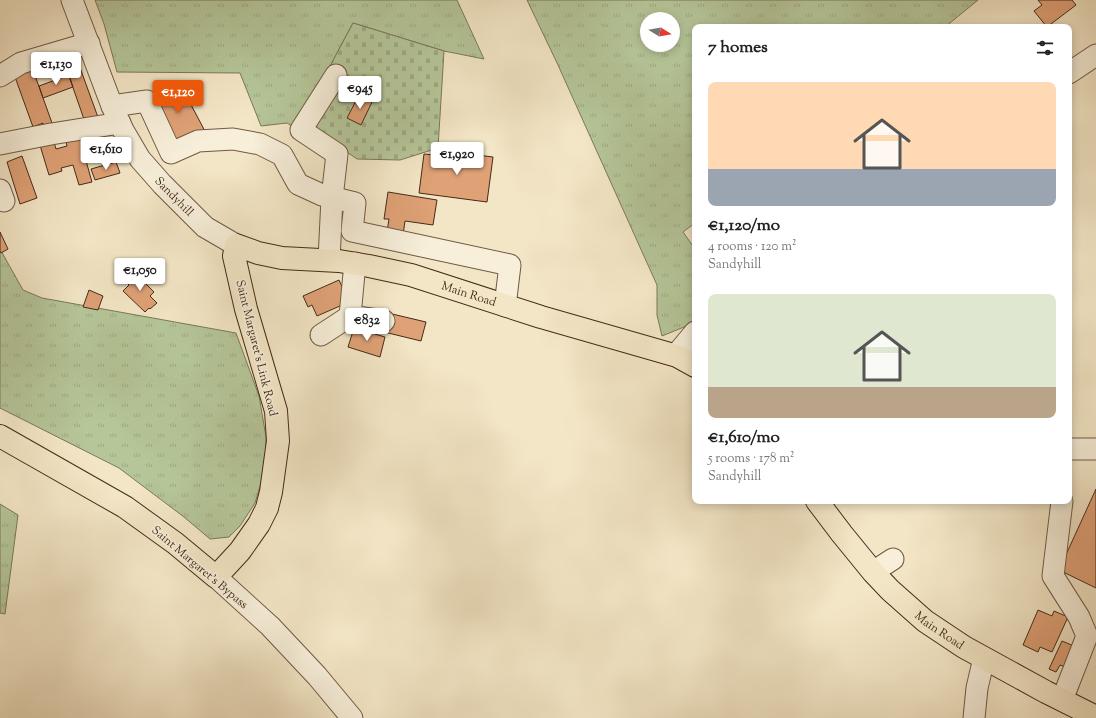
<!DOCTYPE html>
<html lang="en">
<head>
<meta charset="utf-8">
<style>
	:root { --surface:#fff; --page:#f6f6f6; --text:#222; --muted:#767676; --accent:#ea580c }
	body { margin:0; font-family:"Sorts Mill Goudy",serif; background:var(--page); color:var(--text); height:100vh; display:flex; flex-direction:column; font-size:15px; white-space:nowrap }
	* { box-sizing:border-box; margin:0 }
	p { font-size:13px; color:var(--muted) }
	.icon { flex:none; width:22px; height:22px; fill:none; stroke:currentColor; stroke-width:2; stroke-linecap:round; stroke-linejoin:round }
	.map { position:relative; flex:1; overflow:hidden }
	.details { position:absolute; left:692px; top:24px; width:380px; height:480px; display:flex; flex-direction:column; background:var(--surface); border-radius:8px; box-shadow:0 2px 10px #0003 }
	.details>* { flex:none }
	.needle { width:26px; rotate:101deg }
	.tools { position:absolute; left:640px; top:12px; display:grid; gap:8px }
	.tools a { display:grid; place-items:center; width:40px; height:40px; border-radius:50%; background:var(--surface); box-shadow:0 2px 10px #0003; font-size:20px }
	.price { position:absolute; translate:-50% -34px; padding:0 9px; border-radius:4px; background:#fff; color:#222; font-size:13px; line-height:26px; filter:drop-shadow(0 1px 2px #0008) }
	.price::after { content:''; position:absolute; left:50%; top:24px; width:12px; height:9px; margin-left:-6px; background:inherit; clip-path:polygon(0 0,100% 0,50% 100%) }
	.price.active { background:var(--accent); color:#fff }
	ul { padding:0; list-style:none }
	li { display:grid; align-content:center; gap:8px; height:212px; padding:0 16px }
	li span { display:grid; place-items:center; height:124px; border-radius:8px; color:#555 }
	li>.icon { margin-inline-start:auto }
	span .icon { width:72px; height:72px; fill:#fffc; stroke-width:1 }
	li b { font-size:17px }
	h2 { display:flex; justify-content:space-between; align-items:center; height:48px; padding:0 16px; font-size:17px }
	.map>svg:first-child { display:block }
	.grass { fill:url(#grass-tufts); stroke:#7c785a; fill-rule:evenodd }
	.cemetery { fill:url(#cemetery-stones); stroke:#7c785a }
	.building { fill:#dfa176; stroke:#442b1a }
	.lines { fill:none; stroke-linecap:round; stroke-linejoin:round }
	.minor-casing { stroke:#705a45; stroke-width:23 }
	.major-casing { stroke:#442b1a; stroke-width:24 }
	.minor { stroke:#f7efda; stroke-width:21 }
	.major { stroke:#f3e6c6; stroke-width:22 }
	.labels { text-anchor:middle; stroke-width:3.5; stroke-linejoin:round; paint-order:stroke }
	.street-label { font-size:12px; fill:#442b1a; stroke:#f7efda }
</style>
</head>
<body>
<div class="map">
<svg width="1096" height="718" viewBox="0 0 1096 718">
	<defs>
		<pattern id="grass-tufts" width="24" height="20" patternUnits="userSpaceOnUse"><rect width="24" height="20" fill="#b5c699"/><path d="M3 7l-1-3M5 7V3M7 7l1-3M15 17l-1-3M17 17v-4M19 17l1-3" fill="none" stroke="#9daa83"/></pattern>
		<pattern id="cemetery-stones" width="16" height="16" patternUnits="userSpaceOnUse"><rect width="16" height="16" fill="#b5c699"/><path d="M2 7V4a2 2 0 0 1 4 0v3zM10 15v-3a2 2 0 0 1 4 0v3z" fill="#9daa83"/></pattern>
	</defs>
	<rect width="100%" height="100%" fill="#f3e6c6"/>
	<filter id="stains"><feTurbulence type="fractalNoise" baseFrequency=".005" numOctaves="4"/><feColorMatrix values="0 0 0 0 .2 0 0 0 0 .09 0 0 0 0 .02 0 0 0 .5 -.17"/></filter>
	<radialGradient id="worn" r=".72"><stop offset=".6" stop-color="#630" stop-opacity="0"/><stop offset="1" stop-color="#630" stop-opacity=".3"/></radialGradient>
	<path class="grass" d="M95,0H457L484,59L444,51L353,23L329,68L295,128L287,123L261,126L240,73L117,72L104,24Z
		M527,0H978L945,27H695V223L683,232L695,249V319L684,327L662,336L657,315V285L558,65ZM647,19H673V45H647Z
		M0,249L23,290L42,298L236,333L259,396L266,437L265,470L255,503L240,526L229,537L210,539L184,517L119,468L0,408Z
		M0,504L18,515L5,614L0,613Z"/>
	<path class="cemetery" d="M353,23L444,51L438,148L400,160L357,159L312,128L329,68Z"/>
	<path class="building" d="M1038,0H1072L1076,5L1047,27L1034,11L1042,5Z
		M75,54L99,120L86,125L63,59Z
		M33,70L52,123L43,126V123L33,127L15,77Z
		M69,75L73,87L43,98L39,86Z
		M179,82L207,135L173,141L152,96Z
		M359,95L372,102L361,125L347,118Z
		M101,130L105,144L83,150L92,182L79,185L73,165L61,168L62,171L49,175L39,142L53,139L56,149L67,146L66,141Z
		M445,151L493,157L487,202L419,193L424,154L444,156Z
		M22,156L37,198L20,204L7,162Z
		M116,162L120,173L95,180L91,169Z
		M388,192L437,200L433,225L405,221L403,235L387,232L389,219H384Z
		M0,232L8,249L1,253L0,251Z
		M133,271L154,292L150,296L157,303L150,309L149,308L145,312L123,291L129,285L127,283L130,280L127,277Z
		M339,280L349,302L317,316L312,305L308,307L303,296Z
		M89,290L103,296L98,310L83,307Z
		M388,313L426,322L421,341L384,332Z
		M354,328L385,337L380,357L348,347Z
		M1096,489V588L1059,570Z
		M1038,610L1052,616L1054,611L1068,617L1052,652L1040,647L1038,652L1023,645Z
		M1062,641L1074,646L1065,667L1060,665L1056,672L1049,669Z"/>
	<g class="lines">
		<g class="minor-casing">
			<g id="minor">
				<path id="s1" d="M72,0L112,106L123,130L140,159L162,184L205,227L236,245"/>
				<path d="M1069,73L1096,55"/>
				<path d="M0,76L21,63L89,43"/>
				<path d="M112,106L147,101L171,153L198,141L233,139L260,144L282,155L298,184L322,195L355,203L352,231L510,265L505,306"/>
				<path d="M0,144L51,134L120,123"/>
				<path d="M0,190L4,201"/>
				<path d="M329,260L332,198L337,154L301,130L336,75"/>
				<path d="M355,263L350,316L384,321"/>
				<path d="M321,335L350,316"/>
				<path d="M677,356L680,350L695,332"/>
				<path d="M1069,449H1096"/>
				<path d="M1062,501L1053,576L1079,617L1087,636L1062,700"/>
				<path d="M873,572L893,559"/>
				<path d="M216,577L270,626L317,676L352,718"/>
				<path d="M974,718L977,688L984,658"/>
			</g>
		</g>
		<g class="major-casing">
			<g id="major">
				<path id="s2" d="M0,436L125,507L175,543L216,577L240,551L259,524L267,508L271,492L278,441L276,411L246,309L234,256L236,245L258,253L282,258L339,261L369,266L411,275L541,317L677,356L695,366"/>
				<path id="s3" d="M817,501L842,534L873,572L890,590L925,621L964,647L1046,692L1096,717"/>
			</g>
		</g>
		<use href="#minor" class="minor"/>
		<use href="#major" class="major"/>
	</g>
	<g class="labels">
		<g class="street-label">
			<text dy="4" stroke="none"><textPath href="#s1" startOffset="224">Sandyhill</textPath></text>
			<text dy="4" stroke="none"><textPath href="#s2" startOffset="854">Main Road</textPath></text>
			<text transform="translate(257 348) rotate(76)" y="4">Saint Margaret's Link Road</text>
			<text transform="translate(200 567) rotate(40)" y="4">Saint Margaret's Bypass</text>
			<text dy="4" stroke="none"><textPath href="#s3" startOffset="179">Main Road</textPath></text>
		</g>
	</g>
	<rect width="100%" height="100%" filter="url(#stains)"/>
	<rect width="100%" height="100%" fill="url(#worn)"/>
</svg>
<div class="tools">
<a><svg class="needle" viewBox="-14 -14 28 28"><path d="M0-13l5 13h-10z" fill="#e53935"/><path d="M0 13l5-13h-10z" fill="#767676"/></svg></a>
</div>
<b class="price" style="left:56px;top:86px">€1,130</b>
<b class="price" style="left:360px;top:110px">€945</b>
<b class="price active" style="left:178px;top:114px">€1,120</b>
<b class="price" style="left:106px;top:171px">€1,610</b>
<b class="price" style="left:457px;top:176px">€1,920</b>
<b class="price" style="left:140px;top:292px">€1,050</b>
<b class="price" style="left:367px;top:342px">€832</b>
<section class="details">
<h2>7 homes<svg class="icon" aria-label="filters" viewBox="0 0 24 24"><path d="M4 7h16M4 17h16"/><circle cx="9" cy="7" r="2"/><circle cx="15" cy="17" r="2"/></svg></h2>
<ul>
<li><span style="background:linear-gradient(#ffd9b3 70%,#9aa5b1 0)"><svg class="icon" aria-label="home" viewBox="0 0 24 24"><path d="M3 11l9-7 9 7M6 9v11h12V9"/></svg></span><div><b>€1,120/mo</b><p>4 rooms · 120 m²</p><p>Sandyhill</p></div></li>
<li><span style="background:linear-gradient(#dfe7d0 75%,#b9a48a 0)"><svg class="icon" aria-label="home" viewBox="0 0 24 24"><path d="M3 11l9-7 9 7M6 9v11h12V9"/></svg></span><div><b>€1,610/mo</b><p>5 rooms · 178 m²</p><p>Sandyhill</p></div></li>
</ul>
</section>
</div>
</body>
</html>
